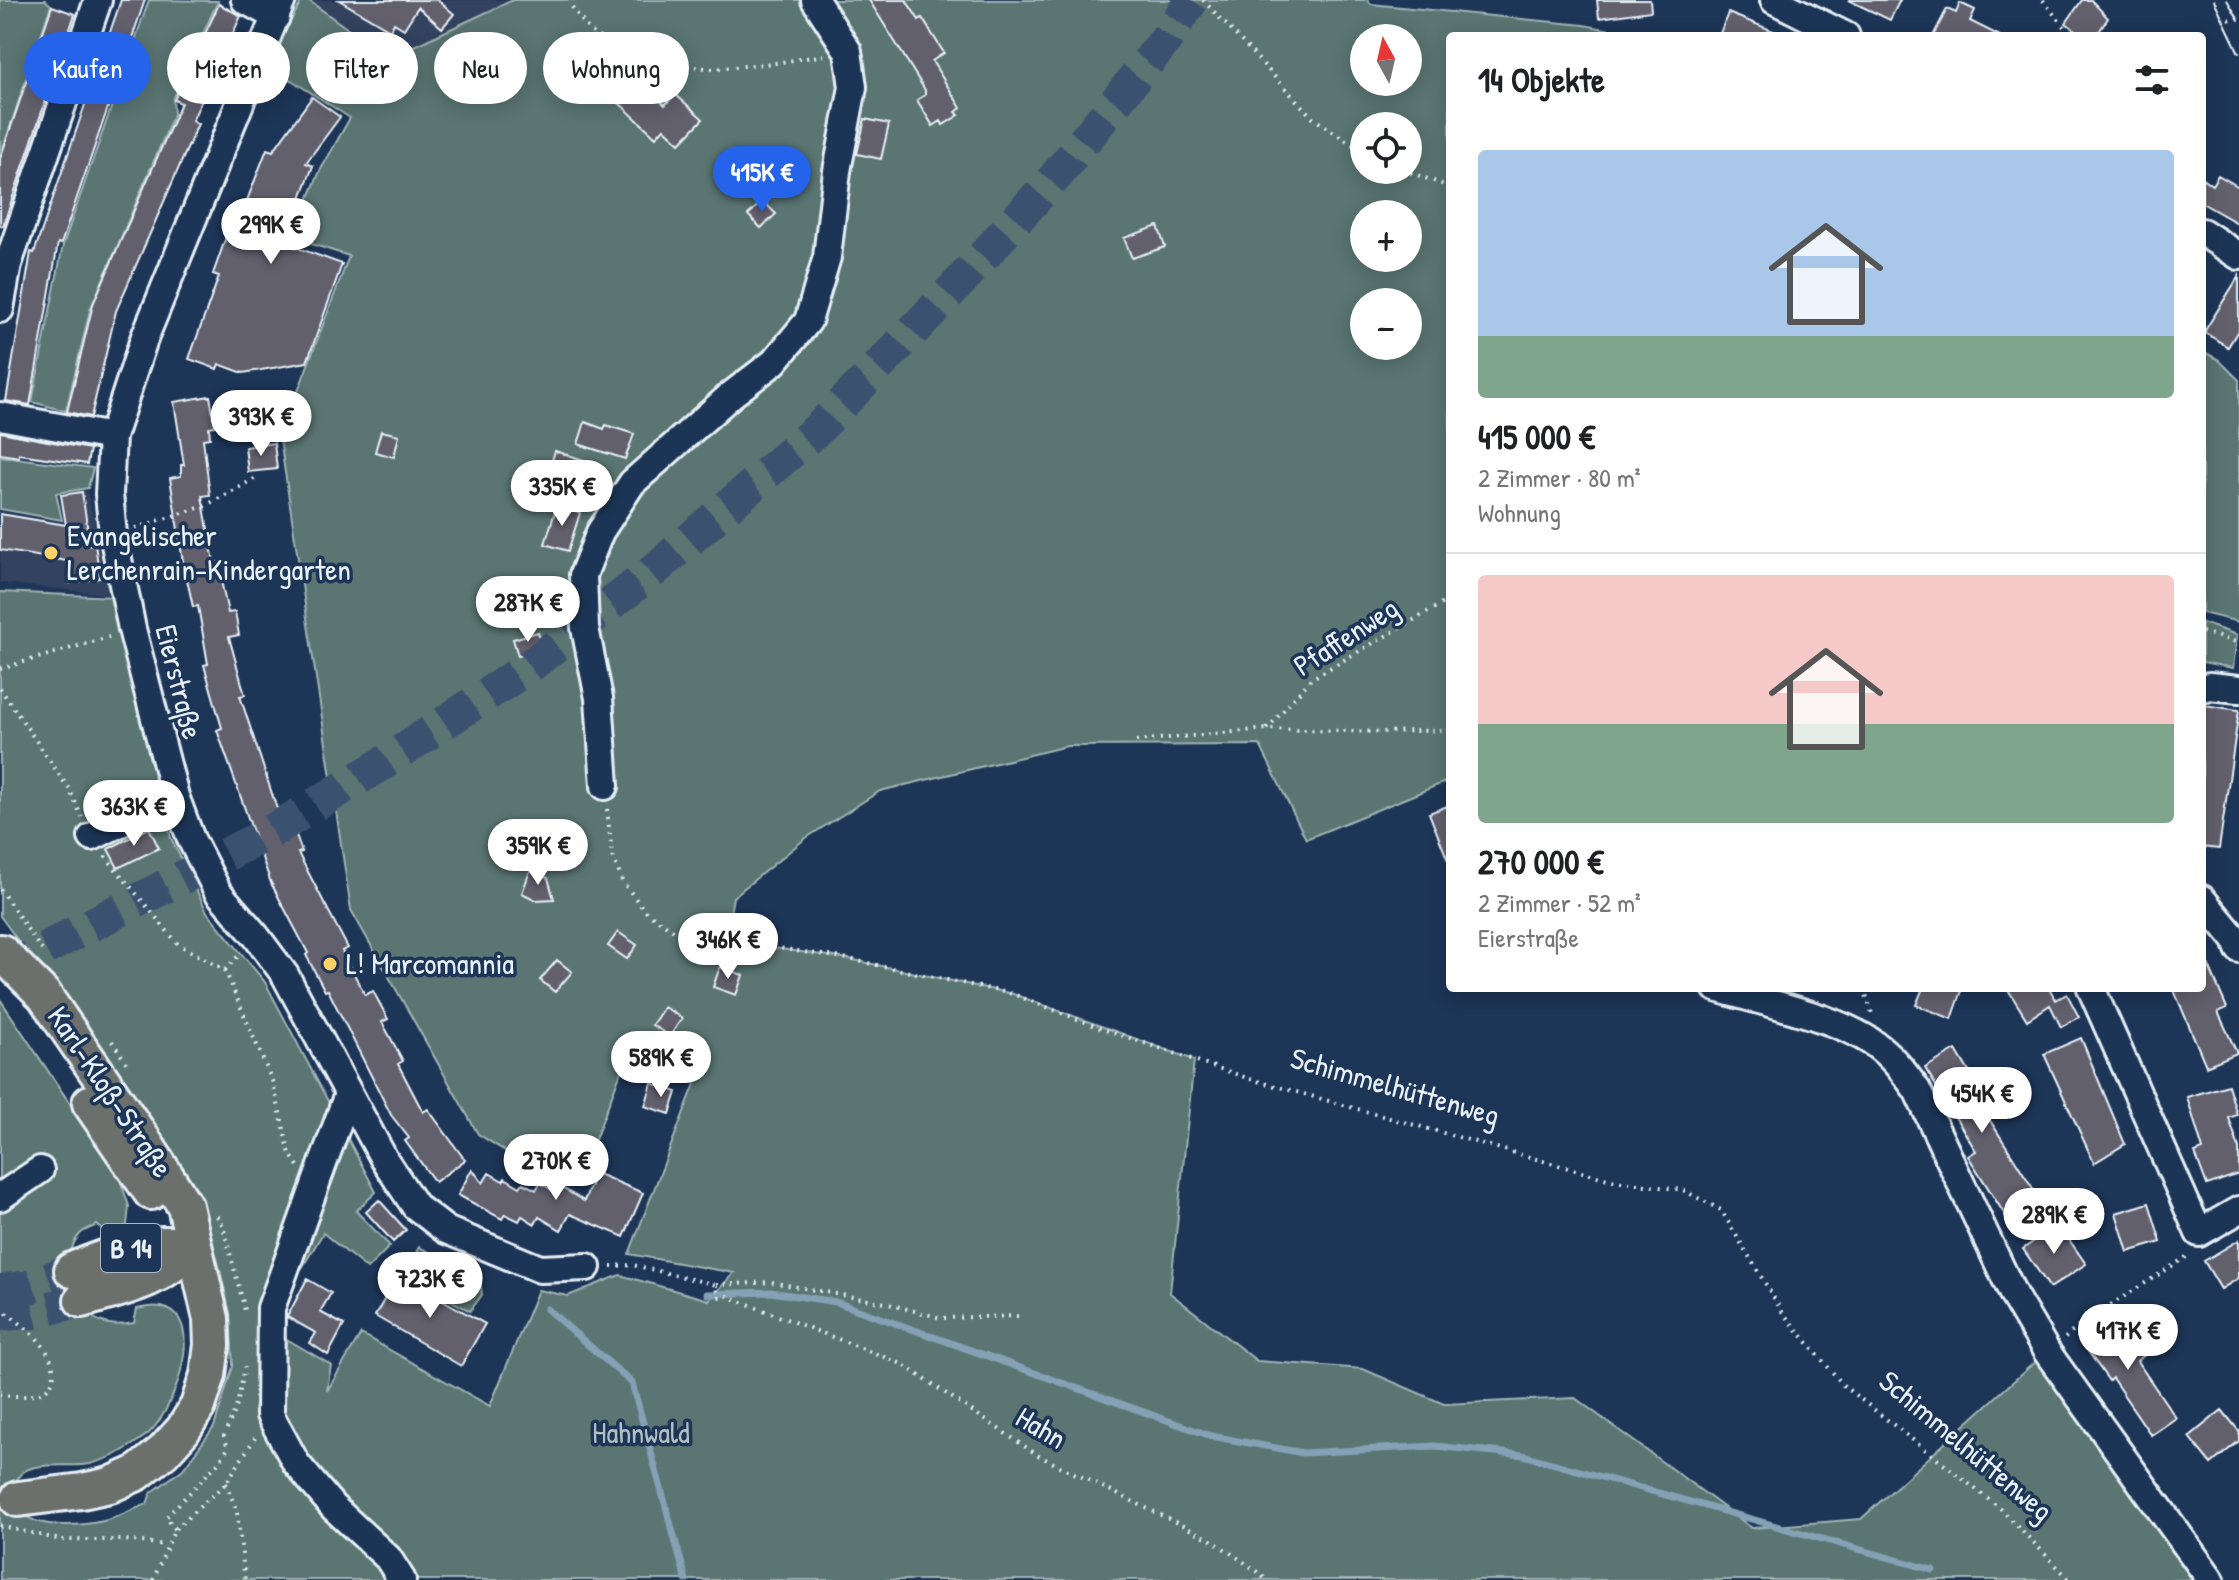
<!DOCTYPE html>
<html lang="de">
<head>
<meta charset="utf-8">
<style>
	:root { --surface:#fff; --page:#f6f6f6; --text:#202124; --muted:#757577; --line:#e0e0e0; --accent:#2563eb }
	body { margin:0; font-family:"Patrick Hand",sans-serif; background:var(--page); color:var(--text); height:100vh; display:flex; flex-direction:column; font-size:30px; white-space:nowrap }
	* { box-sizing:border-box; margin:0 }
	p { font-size:26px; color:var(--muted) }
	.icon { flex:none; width:44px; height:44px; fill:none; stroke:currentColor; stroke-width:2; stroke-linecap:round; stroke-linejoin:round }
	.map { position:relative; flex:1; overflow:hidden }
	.panel { position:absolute; left:1446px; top:32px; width:760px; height:960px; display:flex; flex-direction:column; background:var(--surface); border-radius:8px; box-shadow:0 4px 20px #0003 }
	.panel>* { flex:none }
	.hud { position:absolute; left:24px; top:32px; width:760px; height:72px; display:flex; gap:16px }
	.needle { width:52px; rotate:352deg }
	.fabs { position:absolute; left:1350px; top:24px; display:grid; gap:16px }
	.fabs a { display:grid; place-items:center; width:72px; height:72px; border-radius:50%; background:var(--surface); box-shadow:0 4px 20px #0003; font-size:40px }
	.price { position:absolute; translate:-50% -68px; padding:0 18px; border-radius:28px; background:#fff; color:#222; font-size:26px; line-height:52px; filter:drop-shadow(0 2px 4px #0008) }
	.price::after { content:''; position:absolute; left:50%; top:48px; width:24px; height:18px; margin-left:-12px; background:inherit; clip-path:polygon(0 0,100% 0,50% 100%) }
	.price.on { background:var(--accent); color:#fff }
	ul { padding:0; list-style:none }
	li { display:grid; align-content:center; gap:16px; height:424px; padding:0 32px }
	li+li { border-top:2px solid var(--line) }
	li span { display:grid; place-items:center; height:248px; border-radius:8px; color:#555 }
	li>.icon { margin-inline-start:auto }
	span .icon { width:144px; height:144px; fill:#fffc; stroke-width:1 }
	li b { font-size:34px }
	h2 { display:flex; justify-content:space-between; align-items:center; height:96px; padding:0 32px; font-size:34px }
	.pill { padding:0 28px; border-radius:36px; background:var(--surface); box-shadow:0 4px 20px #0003; font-size:28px; line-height:72px }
	.pill.on { background:var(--accent); color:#fff }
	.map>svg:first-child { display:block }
	.built { fill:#32425e }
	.green { fill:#5a7572; stroke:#a1b3b5; stroke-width:2; fill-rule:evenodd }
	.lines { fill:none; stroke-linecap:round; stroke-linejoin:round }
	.stream { stroke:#84a1b5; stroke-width:7 }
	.building { fill:#63616e; stroke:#e8f1f8; stroke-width:2 }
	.major-tunnel { stroke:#3b516f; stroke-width:34; stroke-dasharray:34 17; stroke-linecap:butt }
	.minor-casing { stroke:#e8f1f8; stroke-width:32 }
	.major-casing { stroke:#e8f1f8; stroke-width:40 }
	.path { stroke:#e8f1f8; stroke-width:4; stroke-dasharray:2 6; stroke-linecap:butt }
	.minor { stroke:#1d3557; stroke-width:26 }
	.major { stroke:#6c706d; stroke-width:34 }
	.tram { stroke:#e8f1f8; stroke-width:2 }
	.poi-dot { fill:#ffd166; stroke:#1d3557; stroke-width:3 }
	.labels { text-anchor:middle; stroke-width:7; stroke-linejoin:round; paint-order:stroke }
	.shield { fill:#1d3557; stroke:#abb9c8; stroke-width:2 }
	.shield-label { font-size:28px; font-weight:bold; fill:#e8f1f8 }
	.poi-label { font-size:30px; fill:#e8f1f8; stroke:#1d3557; text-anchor:start }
	.street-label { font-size:30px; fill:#e8f1f8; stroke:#1d3557 }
	.park-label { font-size:30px; fill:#afbfc2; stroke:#1d3557 }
</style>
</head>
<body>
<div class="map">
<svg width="2239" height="1580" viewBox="0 0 2239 1580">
	<rect width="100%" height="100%" fill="#1d3557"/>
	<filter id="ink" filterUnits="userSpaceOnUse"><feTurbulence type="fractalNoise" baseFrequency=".0125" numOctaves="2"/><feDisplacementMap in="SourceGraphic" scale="16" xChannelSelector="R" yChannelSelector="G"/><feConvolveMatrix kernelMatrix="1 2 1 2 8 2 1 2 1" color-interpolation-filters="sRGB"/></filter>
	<g filter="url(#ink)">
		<path class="built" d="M308,0H513L388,58Z
			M87,491L112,595L0,583V512L64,523L60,494Z"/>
		<path class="green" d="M0,0H45L51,5L0,157Z
			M149,0L218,1L173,99L174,114L90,310L66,411L32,402L63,245Z
			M302,0H308L388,58L513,0H1368L1371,4L1584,25L1642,36H1450V780L1306,839L1260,745L1067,746L880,791L806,838L733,897L725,941L849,959L1013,994L1194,1060L1170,1293L1257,1361L1363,1369L1444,1404L1575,1398L1752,1528L1861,1519L2037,1360L2196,1580H0V999L119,1177L129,1206L127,1225L110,1236L97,1225C91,1228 84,1230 80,1234C58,1258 72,1311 102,1322C112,1326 123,1325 134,1323L137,1309C216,1288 180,1404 149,1433C142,1439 132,1445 124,1450C115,1456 101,1461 90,1464C72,1468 31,1460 20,1475C12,1485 15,1493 18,1504C24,1532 86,1526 107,1520C120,1516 134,1509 147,1504L151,1493L183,1469L214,1427L233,1366L230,1313L217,1257L198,1207L68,1009L0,916V592L115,597L137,710L171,838L207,912L265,982L376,1192L356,1211L390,1246L367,1269L323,1233L302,1268L276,1261L261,1324L331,1365L327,1391L361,1334L490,1406L538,1290L568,1296L620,1275L709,1300L734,1273L629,1254L701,1068L659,1070L630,1048L586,1163L529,1166L478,1134L351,910L280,439L349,256L292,238L320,171L350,118L268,65ZM1364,38H1408V82H1364ZM1364,126H1408V170H1364ZM1364,214H1408V258H1364ZM1364,302H1408V346H1364Z
			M2202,351L2218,359L2239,380V622L2202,613Z
			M0,456L93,468L88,488L56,493L62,520L0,509Z
			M2202,623L2237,635L2233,668L2202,662Z
			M419,1247L480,1278L482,1295L470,1311L403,1275Z"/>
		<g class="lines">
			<path class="stream" d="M707,1294L771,1292L836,1302L1211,1436L1303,1453L1435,1446L1523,1455L1933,1570
				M547,1309L632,1383L686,1580"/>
		</g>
		<path class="building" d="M121,0H145L61,244L58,243L30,405L6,401L31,252L34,253Z
			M339,0H438L454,14L442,28L418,7L404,29L394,23L390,30Z
			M869,0H906L919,20L922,18L944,53L932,61L961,108L956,112L959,115L943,125L941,121L933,126L917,100L925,95V90Z
			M1597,0H1650L1651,11L1599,18Z
			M1848,0H1900L1890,20Z
			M2082,0H2091L2108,18L2096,36H2083L2066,23Z
			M1960,3L1975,10L1970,21L2000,36H1933L1947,9L1956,13Z
			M219,4L241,16L192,121L198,124L116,311L91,417L67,412L93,304L181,103L174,100Z
			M52,6L75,14L3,226L0,225V159Z
			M1728,13L1784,35L1783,36H1719Z
			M605,57L635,84L638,80L665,105L675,94L703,119L680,143L664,128L656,137L618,102L623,97L593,71Z
			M312,97L340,117L306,163L313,166L284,243L342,264L307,362L243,373L219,364L217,369L189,359L219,276L213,274L226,237L232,239L267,149L273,151Z
			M865,119L889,124L881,159L857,154Z
			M2218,175L2239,187V224L2202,203V178L2212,185Z
			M763,201L776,214L761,228L748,215Z
			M1158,226L1165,247L1132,258L1124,238Z
			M2239,276V329L2228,347L2204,332Z
			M210,396L215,426L209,427L210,438L203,439L210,495L202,496L214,562H217L228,613L235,612L239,635L229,637L245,695L240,696L277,809L286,806L302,852L298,853L348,948L342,951L365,995L373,991L388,1019L382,1022L403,1061L398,1064L423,1112L428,1109L465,1160L435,1182L405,1141L409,1138L391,1115L328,990L325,991L306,955L308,953L271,883L217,730L222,728L204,665L208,664L198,606L193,607L182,556L170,478L181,476V465H184L174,402Z
			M585,422L604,429L606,425L634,434L625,459L578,444Z
			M381,431L399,435L394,457L375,452Z
			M0,432L90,449L87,464L19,454V457L0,454Z
			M274,443L277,469L248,472L245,447Z
			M555,451L587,461L578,489L546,479Z
			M82,492L90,545L95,544L100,578L70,583L67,561L0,550V514L66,525L61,495Z
			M557,505L580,513L568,551L545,544Z
			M538,632L543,649L518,656L513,639Z
			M2204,705L2239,710L2219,849L2202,847V722Z
			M1450,805V863H1449L1429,813Z
			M149,828L159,848L118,868L108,849Z
			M530,871L548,878L554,899L536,900L522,893Z
			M618,932L637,945L627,959L608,946Z
			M2202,950L2227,1008L2218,1012L2237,1053L2206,1066L2173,988H2202Z
			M557,960L572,972L555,992L540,980Z
			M720,967L743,975L736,995L713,987Z
			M1923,988H1963L1952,1019L1916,1005Z
			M2007,988H2049L2056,1000L2067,994L2079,1017L2061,1027L2050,1005L2027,1020Z
			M664,1007L682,1018L670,1036L652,1025Z
			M2081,1038L2125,1144L2094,1163L2044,1054Z
			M1956,1050L1992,1110L1986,1114L2039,1198L2007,1218L1968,1156L1976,1151L1925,1068Z
			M652,1083L677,1092L670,1114L645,1106Z
			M2228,1085L2237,1115L2229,1118L2239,1148V1174L2207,1185L2195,1153L2203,1150L2187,1097Z
			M472,1169L483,1183L489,1173L503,1181L505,1178L520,1187L523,1183L536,1190L540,1183L554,1191L557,1185L584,1201L596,1173L643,1193L624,1237L570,1214L561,1230L539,1217L535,1224L522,1216L519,1221L505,1214L502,1219L458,1195Z
			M379,1200L406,1230L393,1242L366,1212Z
			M2149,1203L2161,1242L2128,1252L2116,1213Z
			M2058,1224L2086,1264L2050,1288L2023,1249Z
			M2239,1240V1278L2221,1289L2204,1261Z
			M398,1275L485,1324L461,1366L375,1316Z
			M307,1279L331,1293L320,1312L344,1325L328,1355L310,1343L316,1333L287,1317Z
			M2117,1314L2146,1354L2137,1361L2176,1418L2151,1435L2112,1378L2109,1381L2080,1340Z
			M2222,1410L2239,1431V1441L2211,1464L2189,1437Z"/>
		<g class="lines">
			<path class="major-tunnel" d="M0,972L272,831L382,764L527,668L646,577L820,427L959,283L1056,176L1163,43L1192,0
				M0,1291L29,1287L72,1270
				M0,1314L33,1312L82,1300"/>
			<g class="minor-casing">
				<path id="minor" d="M245,0L276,17
					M282,0L144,339L112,437L109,494L113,534L132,629L175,796L191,839L218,892L256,936L285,975L384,1159L415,1206L446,1230L540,1269L587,1267
					M1774,0L1846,36
					M2202,232L2239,256
					M0,309L8,264L98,0
					M0,416L112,437
					M2202,688L2209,686L2239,689
					M605,786L599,698L585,628L583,575L600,532L632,483L731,395L774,362L808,321L827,257L837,171L853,87L848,51L815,0
					M92,837L175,796
					M2202,899L2236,940L2239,949
					M1716,988C1765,1003 1841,1017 1880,1048C1895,1060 1906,1075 1917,1090L2014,1296L2047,1352L2211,1580
					M2091,988L2199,1233L2239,1210
					M348,1094L271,1308L270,1415L296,1463L333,1507L388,1558L402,1580
					M0,1197L40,1170"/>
			</g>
			<g class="major-casing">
				<path id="major" d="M1,952L44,995L142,1138L185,1206L211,1319L212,1345L208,1375L198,1406L183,1430L163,1452L137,1473L110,1485L82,1491L18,1499
					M90,1103L151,1192
					M72,1270C113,1254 148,1239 193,1245
					M82,1300C123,1288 165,1280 193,1245"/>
			</g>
			<path class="path" d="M1203,0L1313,118L1364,152
				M2043,0L2071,36
				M572,7L589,30L629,58L713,69L775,63L825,55
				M2229,20L2239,13
				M1403,170L1450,187
				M135,528L205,506L258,477
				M2202,632L2239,643
				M0,669L109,637
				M0,688L69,789L82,817
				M1267,729L1311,679L1450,599
				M1136,741L1267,729L1382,732L1450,730
				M607,809L612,854L622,881L645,911L676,932L849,959L1013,994L1103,1029L1250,1079L1615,1181L1683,1190L1721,1210L1783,1313L1844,1386L2001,1509L2070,1580
				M105,856L178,944L225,970L273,1083L290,1154L298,1166
				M0,889L43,952
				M225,970L240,954
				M1864,988L1873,1017
				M112,1041L127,1064
				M217,1216L223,1226L246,1314
				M611,1266L633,1265L716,1285L718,1297L727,1296L902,1364L1039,1456L1210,1539L1257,1571L1266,1580
				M716,1285L771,1282L885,1303L941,1318L1021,1316
				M0,1308C13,1318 28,1328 39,1341C50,1353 63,1379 44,1391C33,1398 13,1396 0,1395
				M2065,1338L2087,1320L2191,1254
				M226,1483L237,1512L245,1580
				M0,1526L61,1540H125L166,1545
				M175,1529L166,1517L220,1461L228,1448L224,1436L237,1405L245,1367
				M153,1580L175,1529L226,1483L255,1438"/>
			<use href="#minor" class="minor"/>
			<use href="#major" class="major"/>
			<path class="tram" d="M2214,0L2239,53
				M2227,0L2239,20"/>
		</g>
	</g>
	<g class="poi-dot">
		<circle cx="51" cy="553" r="8"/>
		<circle cx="330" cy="964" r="8"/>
	</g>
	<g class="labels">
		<rect class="shield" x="101" y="1224" width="60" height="48" rx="6"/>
		<g class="shield-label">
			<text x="131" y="1258">B 14</text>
		</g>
		<g class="poi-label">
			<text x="67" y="546">Evangelischer<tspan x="67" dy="34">Lerchenrain-Kindergarten</tspan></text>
			<text x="346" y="974">L! Marcomannia</text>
		</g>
		<g class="street-label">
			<text transform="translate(1346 637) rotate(-33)" y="10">Pfaffenweg</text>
			<text transform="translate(179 682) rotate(76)" y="10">Eierstraße</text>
			<text transform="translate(1395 1087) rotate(16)" y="10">Schimmelhüttenweg</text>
			<text transform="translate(110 1092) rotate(56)" y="10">Karl-Kloß-Straße</text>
			<text transform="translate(1041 1428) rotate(31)" y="10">Hahn</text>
			<text transform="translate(1966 1446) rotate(40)" y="10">Schimmelhüttenweg</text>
		</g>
		<g class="park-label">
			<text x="641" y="1443">Hahnwald</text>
		</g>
	</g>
</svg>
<div class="fabs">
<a><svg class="needle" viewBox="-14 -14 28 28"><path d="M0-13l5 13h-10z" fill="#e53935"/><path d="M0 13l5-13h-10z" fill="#757577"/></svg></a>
<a><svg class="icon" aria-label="locate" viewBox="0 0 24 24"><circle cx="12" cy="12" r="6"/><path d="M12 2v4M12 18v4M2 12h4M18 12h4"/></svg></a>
<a>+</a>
<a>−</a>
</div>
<b class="price on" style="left:762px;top:214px">415K €</b>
<b class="price" style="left:271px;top:266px">299K €</b>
<b class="price" style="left:261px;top:458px">393K €</b>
<b class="price" style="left:562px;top:528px">335K €</b>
<b class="price" style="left:528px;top:644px">287K €</b>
<b class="price" style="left:134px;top:848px">363K €</b>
<b class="price" style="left:538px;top:887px">359K €</b>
<b class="price" style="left:728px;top:981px">346K €</b>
<b class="price" style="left:661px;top:1099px">589K €</b>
<b class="price" style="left:1982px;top:1135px">454K €</b>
<b class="price" style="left:556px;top:1202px">270K €</b>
<b class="price" style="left:2054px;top:1256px">289K €</b>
<b class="price" style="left:430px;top:1320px">723K €</b>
<b class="price" style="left:2128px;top:1372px">417K €</b>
<div class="hud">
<a class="pill on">Kaufen</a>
<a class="pill">Mieten</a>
<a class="pill">Filter</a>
<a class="pill">Neu</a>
<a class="pill">Wohnung</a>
</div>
<section class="panel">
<h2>14 Objekte<svg class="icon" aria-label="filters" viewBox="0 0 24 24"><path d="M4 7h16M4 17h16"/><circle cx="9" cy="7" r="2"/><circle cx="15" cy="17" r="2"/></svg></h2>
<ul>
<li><span style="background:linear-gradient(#a9c7e8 75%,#7fa58c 0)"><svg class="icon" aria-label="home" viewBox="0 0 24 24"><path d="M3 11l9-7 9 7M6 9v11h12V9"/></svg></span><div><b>415 000 €</b><p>2 Zimmer · 80 m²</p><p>Wohnung</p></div></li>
<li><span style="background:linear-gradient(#f6c9c9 60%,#7fa58c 0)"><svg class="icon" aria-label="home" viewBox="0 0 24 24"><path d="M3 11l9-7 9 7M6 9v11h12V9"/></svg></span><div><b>270 000 €</b><p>2 Zimmer · 52 m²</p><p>Eierstraße</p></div></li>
</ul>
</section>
</div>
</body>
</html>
